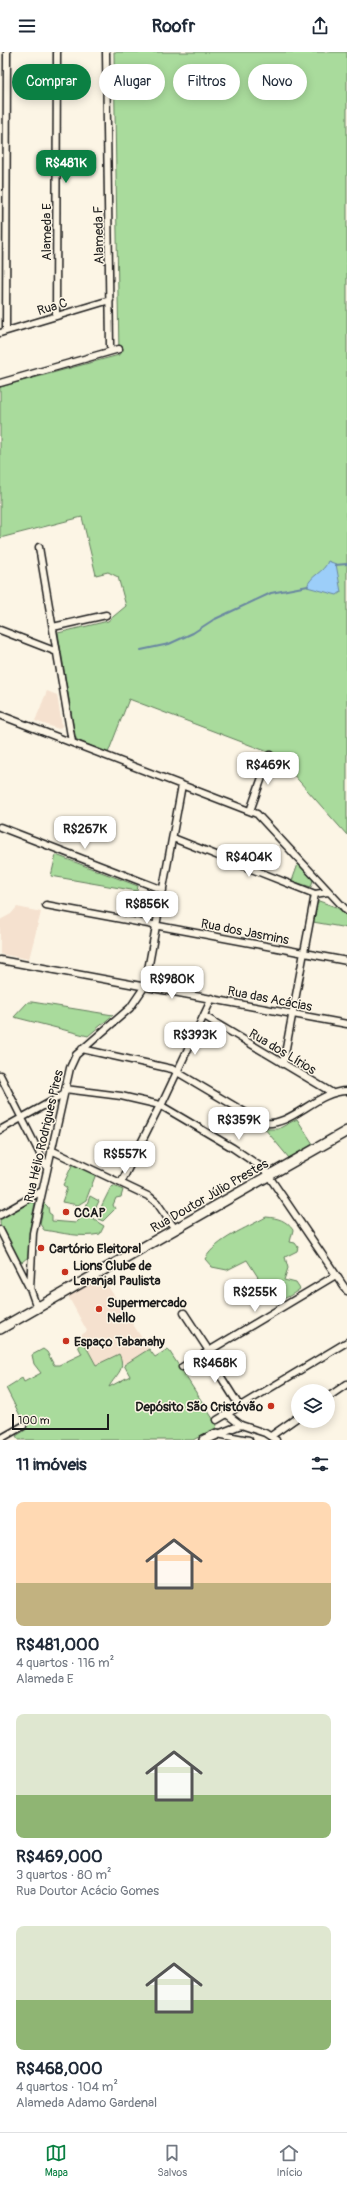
<!DOCTYPE html>
<html lang="pt">
<head>
<meta charset="utf-8">
<style>
	:root { --surface:#fff; --page:#f2f2f3; --text:#1f2937; --muted:#747a83; --line:#e0e1e3; --accent:#0b8043 }
	body { margin:0; font-family:Pangolin,sans-serif; background:var(--page); color:var(--text); height:100vh; display:flex; flex-direction:column; font-size:15px; white-space:nowrap }
	* { box-sizing:border-box; margin:0 }
	p { font-size:13px; color:var(--muted) }
	.icon { flex:none; width:22px; height:22px; fill:none; stroke:currentColor; stroke-width:2; stroke-linecap:round; stroke-linejoin:round }
	.map { position:relative; height:1388px; overflow:hidden }
	.drawer { display:flex; flex-direction:column; background:var(--surface); flex:1 }
	.drawer>* { flex:none }
	.banner { position:absolute; left:12px; top:12px; width:323px; height:36px; display:flex; gap:8px }
	.buttons { position:absolute; left:291px; top:1332px; display:grid; gap:8px }
	.buttons a { display:grid; place-items:center; width:44px; height:44px; border-radius:50%; background:var(--surface); box-shadow:0 2px 10px #0003; font-size:20px }
	.scale { position:absolute; left:12px; bottom:10px; width:97px; box-sizing:border-box; padding-left:4px; border:2px solid #1c1c1c; border-top:0; font-size:11px; line-height:14px; white-space:nowrap; color:#1c1c1c; -webkit-text-stroke:3px #fcf5e5; paint-order:stroke }
	.price { position:absolute; translate:-50% -34px; padding:0 9px; border-radius:8px; background:#fff; color:#222; font-size:13px; line-height:26px; filter:drop-shadow(0 1px 2px #0008) }
	.price::after { content:''; position:absolute; left:50%; top:24px; width:12px; height:9px; margin-left:-6px; background:inherit; clip-path:polygon(0 0,100% 0,50% 100%) }
	.price.selected { background:var(--accent); color:#fff }
	ul { padding:0; list-style:none }
	li { display:grid; align-content:center; gap:8px; height:212px; padding:0 16px }
	li span { display:grid; place-items:center; height:124px; border-radius:8px; color:#555 }
	li>.icon { margin-inline-start:auto }
	span .icon { width:72px; height:72px; fill:#fffc; stroke-width:1 }
	li b { font-size:17px }
	h2 { display:flex; justify-content:space-between; align-items:center; height:48px; padding:0 16px; font-size:17px }
	.tag { padding:0 14px; border-radius:18px; background:var(--surface); box-shadow:0 2px 10px #0003; font-size:14px; line-height:36px }
	.tag.selected { background:var(--accent); color:#fff }
	header { display:flex; justify-content:space-between; align-items:center; height:52px; padding:0 16px; background:var(--surface); font-size:18px; font-weight:700 }
	.tabs { display:flex; justify-content:space-around; align-items:center; height:56px; border-top:1px solid var(--line); background:var(--surface); font-size:11px; color:var(--muted) }
	.tabs a { display:grid; justify-items:center; gap:2px }
	.tabs .selected { color:var(--accent) }
	.map>svg:first-child { display:block }
	.built { fill:#f5e1cf }
	.green { fill:#a9db9c; stroke:#627c5c }
	.water { fill:#9ccef9; stroke:#6987a1 }
	.lines { fill:none; stroke-linecap:round; stroke-linejoin:round }
	.stream { stroke:#6987a1; stroke-width:2 }
	.street-casing { stroke:#1c1c1c; stroke-width:9 }
	.secondary-casing { stroke:#1c1c1c; stroke-width:12 }
	.street { stroke:#fcf5e5; stroke-width:6 }
	.secondary { stroke:#fcf5e5; stroke-width:9 }
	.poi-dot { fill:#c8321e; stroke:#fcf5e5; stroke-width:1.5 }
	.labels { text-anchor:middle; stroke-width:3; stroke-linejoin:round; paint-order:stroke }
	.street-label { font-size:13px; fill:#1c1c1c; stroke:#fcf5e5 }
	.poi-label { font-size:13px; font-weight:bold; fill:#1c1c1c; stroke:#fcf5e5; text-anchor:start }
</style>
</head>
<body>
<header><svg class="icon" aria-label="menu" viewBox="0 0 24 24"><path d="M4 6h16M4 12h16M4 18h16"/></svg>Roofr<svg class="icon" aria-label="share" viewBox="0 0 24 24"><path d="M12 15V3M7 8l5-5 5 5M5 13v7h14v-7"/></svg></header>
<div class="map">
<svg width="347" height="1388" viewBox="0 0 347 1388">
	<rect width="100%" height="100%" fill="#fcf5e5"/>
	<filter id="ink" filterUnits="userSpaceOnUse"><feTurbulence type="fractalNoise" baseFrequency=".025" numOctaves="2"/><feDisplacementMap in="SourceGraphic" scale="8" xChannelSelector="R" yChannelSelector="G"/><feConvolveMatrix kernelMatrix="1 2 1 2 8 2 1 2 1" color-interpolation-filters="sRGB"/></filter>
	<g filter="url(#ink)">
		<path class="built" d="M47,639L57,643L62,674L59,677L35,669Z
			M17,855L41,860L29,907L0,902V868L11,862Z
			M102,1225L149,1297L124,1313L119,1302L96,1313L80,1284L87,1279L68,1244Z"/>
		<path class="green" d="M114,0H347V783L276,703L129,647L108,701L77,688L75,684L58,581L108,569L126,554L118,525L108,520L96,523L82,465L0,486V335L119,303Z
			M56,803L138,834L137,839L51,824Z
			M298,812L313,828L311,835L292,829Z
			M319,849L336,855L346,862L347,876L313,870L317,852Z
			M28,950H32L113,963L88,984L14,965Z
			M297,1067L313,1092L289,1106L265,1077H278Z
			M73,1111L96,1122L86,1148L78,1153L62,1150L67,1136L63,1133Z
			M114,1134L123,1138L121,1145L116,1146L113,1153L115,1157L103,1169L98,1167L102,1153L111,1135Z
			M90,1144L99,1149L91,1166L104,1174L100,1182C80,1186 63,1181 44,1178L40,1172L44,1151L48,1155L49,1161L52,1163V1169L76,1171L82,1165Z
			M31,1149L35,1151L30,1176L28,1205L22,1210L19,1208L0,1172V1167Z
			M266,1165C278,1166 286,1168 293,1178L290,1190L295,1191L298,1195L297,1199L285,1205L288,1216L284,1228L296,1231L300,1237C291,1243 283,1250 272,1247L247,1208L227,1218L212,1215L205,1207C216,1187 247,1176 266,1165Z
			M79,1288L83,1289L96,1313L119,1302C127,1318 115,1323 109,1335L130,1324L124,1313L149,1297L155,1305L168,1297L217,1373L216,1376L193,1388H19L16,1384L27,1377L6,1336L22,1326L24,1330L41,1321L34,1312L32,1303L43,1297L47,1300L54,1313H59L82,1302L78,1294Z"/>
		<path class="water" d="M328,509L336,512L341,540L337,543L307,535C310,523 324,521 328,509Z"/>
		<g class="lines">
			<path class="stream" d="M335,513L347,512
				M141,598L169,592L193,581L213,568L271,541L308,534"/>
			<g class="street-casing">
				<path id="street" d="M106,0L110,294
					M56,264L57,0
					M6,279L7,0
					M0,281L110,248
					M0,331L119,297
					M39,495L72,690
					M53,575L106,563
					M0,578L57,600
					M0,663L257,762L347,859
					M250,759L270,703
					M0,775L163,838
					M173,786L315,842L328,840
					M46,853L347,909
					M0,908L347,972
					M204,964L331,1040
					M82,997L172,1017L263,1071C292,1075 316,1039 347,1039
					M283,1012L315,842
					M0,1023L47,1116
					M65,1037L121,1044L160,1053L233,1096L264,1117L347,1239
					M161,1054L212,946
					M0,1078L63,1043
					M51,1098L150,1145L157,1151L175,1177
					M121,1131L160,1053
					M0,1163L42,1139
					M0,1178L29,1235
					M37,1256L30,1236L33,1181L70,1016L76,1003L130,956L145,934L182,733
					M184,1261L209,1299
					M206,1301L240,1355
					M182,1315L336,1223
					M328,1345L347,1332
					M228,1363L241,1373L265,1381L276,1388
					M217,1368L347,1290
					M217,1382L249,1388
					M218,1382L241,1373
					M271,1384L298,1365
					M0,1387L23,1374"/>
			</g>
			<g class="secondary-casing">
				<path id="secondary" d="M0,1277L347,1079
					M204,1388L217,1382"/>
			</g>
			<use href="#street" class="street"/>
			<use href="#secondary" class="secondary"/>
		</g>
	</g>
	<g class="poi-dot">
		<circle cx="66" cy="1160" r="4"/>
		<circle cx="41" cy="1196" r="4"/>
		<circle cx="65" cy="1220" r="4"/>
		<circle cx="99" cy="1257" r="4"/>
		<circle cx="66" cy="1289" r="4"/>
		<circle cx="271" cy="1354" r="4"/>
	</g>
	<g class="labels">
		<g class="street-label">
			<text transform="translate(46 180) rotate(-90)" y="5">Alameda E</text>
			<text transform="translate(98 183) rotate(-91)" y="5">Alameda F</text>
			<text transform="translate(52 254) rotate(-17)" y="5">Rua C</text>
			<text transform="translate(245 879) rotate(11)" y="5">Rua dos Jasmins</text>
			<text transform="translate(270 946) rotate(11)" y="5">Rua das Acácias</text>
			<text transform="translate(283 999) rotate(31)" y="5">Rua dos Lírios</text>
			<text transform="translate(43 1084) rotate(-77)" y="5">Rua Hélio Rodrigues Pires</text>
			<text transform="translate(209 1143) rotate(-30)" y="5">Rua Doutor Júlio Prestes</text>
		</g>
		<g class="poi-label">
			<text x="74" y="1165">CCAP</text>
			<text x="49" y="1201">Cartório Eleitoral</text>
			<text x="73" y="1218">Lions Clube de<tspan x="73" dy="15">Laranjal Paulista</tspan></text>
			<text x="107" y="1255">Supermercado<tspan x="107" dy="15">Nello</tspan></text>
			<text x="74" y="1294">Espaço Tabanahy</text>
			<text x="263" y="1359" text-anchor="end">Depósito São Cristóvão</text>
		</g>
	</g>
</svg>
<div class="buttons">
<a><svg class="icon" aria-label="layers" viewBox="0 0 24 24"><path d="M12 4l9 5-9 5-9-5zM3 14l9 5 9-5"/></svg></a>
</div>
<div class="scale">100 m</div>
<b class="price selected" style="left:66px;top:132px">R$481K</b>
<b class="price" style="left:268px;top:734px">R$469K</b>
<b class="price" style="left:85px;top:798px">R$267K</b>
<b class="price" style="left:249px;top:826px">R$404K</b>
<b class="price" style="left:147px;top:873px">R$856K</b>
<b class="price" style="left:172px;top:948px">R$980K</b>
<b class="price" style="left:195px;top:1004px">R$393K</b>
<b class="price" style="left:239px;top:1089px">R$359K</b>
<b class="price" style="left:125px;top:1123px">R$557K</b>
<b class="price" style="left:255px;top:1261px">R$255K</b>
<b class="price" style="left:215px;top:1332px">R$468K</b>
<div class="banner">
<a class="tag selected">Comprar</a>
<a class="tag">Alugar</a>
<a class="tag">Filtros</a>
<a class="tag">Novo</a>
</div>
</div>
<section class="drawer">
<h2>11 imóveis<svg class="icon" aria-label="filters" viewBox="0 0 24 24"><path d="M4 7h16M4 17h16"/><circle cx="9" cy="7" r="2"/><circle cx="15" cy="17" r="2"/></svg></h2>
<ul>
<li><span style="background:linear-gradient(#ffd9b3 65%,#c2b280 0)"><svg class="icon" aria-label="home" viewBox="0 0 24 24"><path d="M3 11l9-7 9 7M6 9v11h12V9"/></svg></span><div><b>R$481,000</b><p>4 quartos · 116 m²</p><p>Alameda E</p></div></li>
<li><span style="background:linear-gradient(#dfe7d0 65%,#8fb573 0)"><svg class="icon" aria-label="home" viewBox="0 0 24 24"><path d="M3 11l9-7 9 7M6 9v11h12V9"/></svg></span><div><b>R$469,000</b><p>3 quartos · 80 m²</p><p>Rua Doutor Acácio Gomes</p></div></li>
<li><span style="background:linear-gradient(#dfe7d0 60%,#8fb573 0)"><svg class="icon" aria-label="home" viewBox="0 0 24 24"><path d="M3 11l9-7 9 7M6 9v11h12V9"/></svg></span><div><b>R$468,000</b><p>4 quartos · 104 m²</p><p>Alameda Adamo Gardenal</p></div></li>
</ul>
</section>
<nav class="tabs">
<a class="selected"><svg class="icon" aria-label="map" viewBox="0 0 24 24"><path d="M3 6l6-2 6 2 6-2v14l-6 2-6-2-6 2zM9 4v14M15 6v14"/></svg>Mapa</a>
<a><svg class="icon" aria-label="saved" viewBox="0 0 24 24"><path d="M7 4h10v16l-5-4-5 4z"/></svg>Salvos</a>
<a><svg class="icon" aria-label="home" viewBox="0 0 24 24"><path d="M3 11l9-7 9 7M6 9v11h12V9"/></svg>Início</a>
</nav>
</body>
</html>
